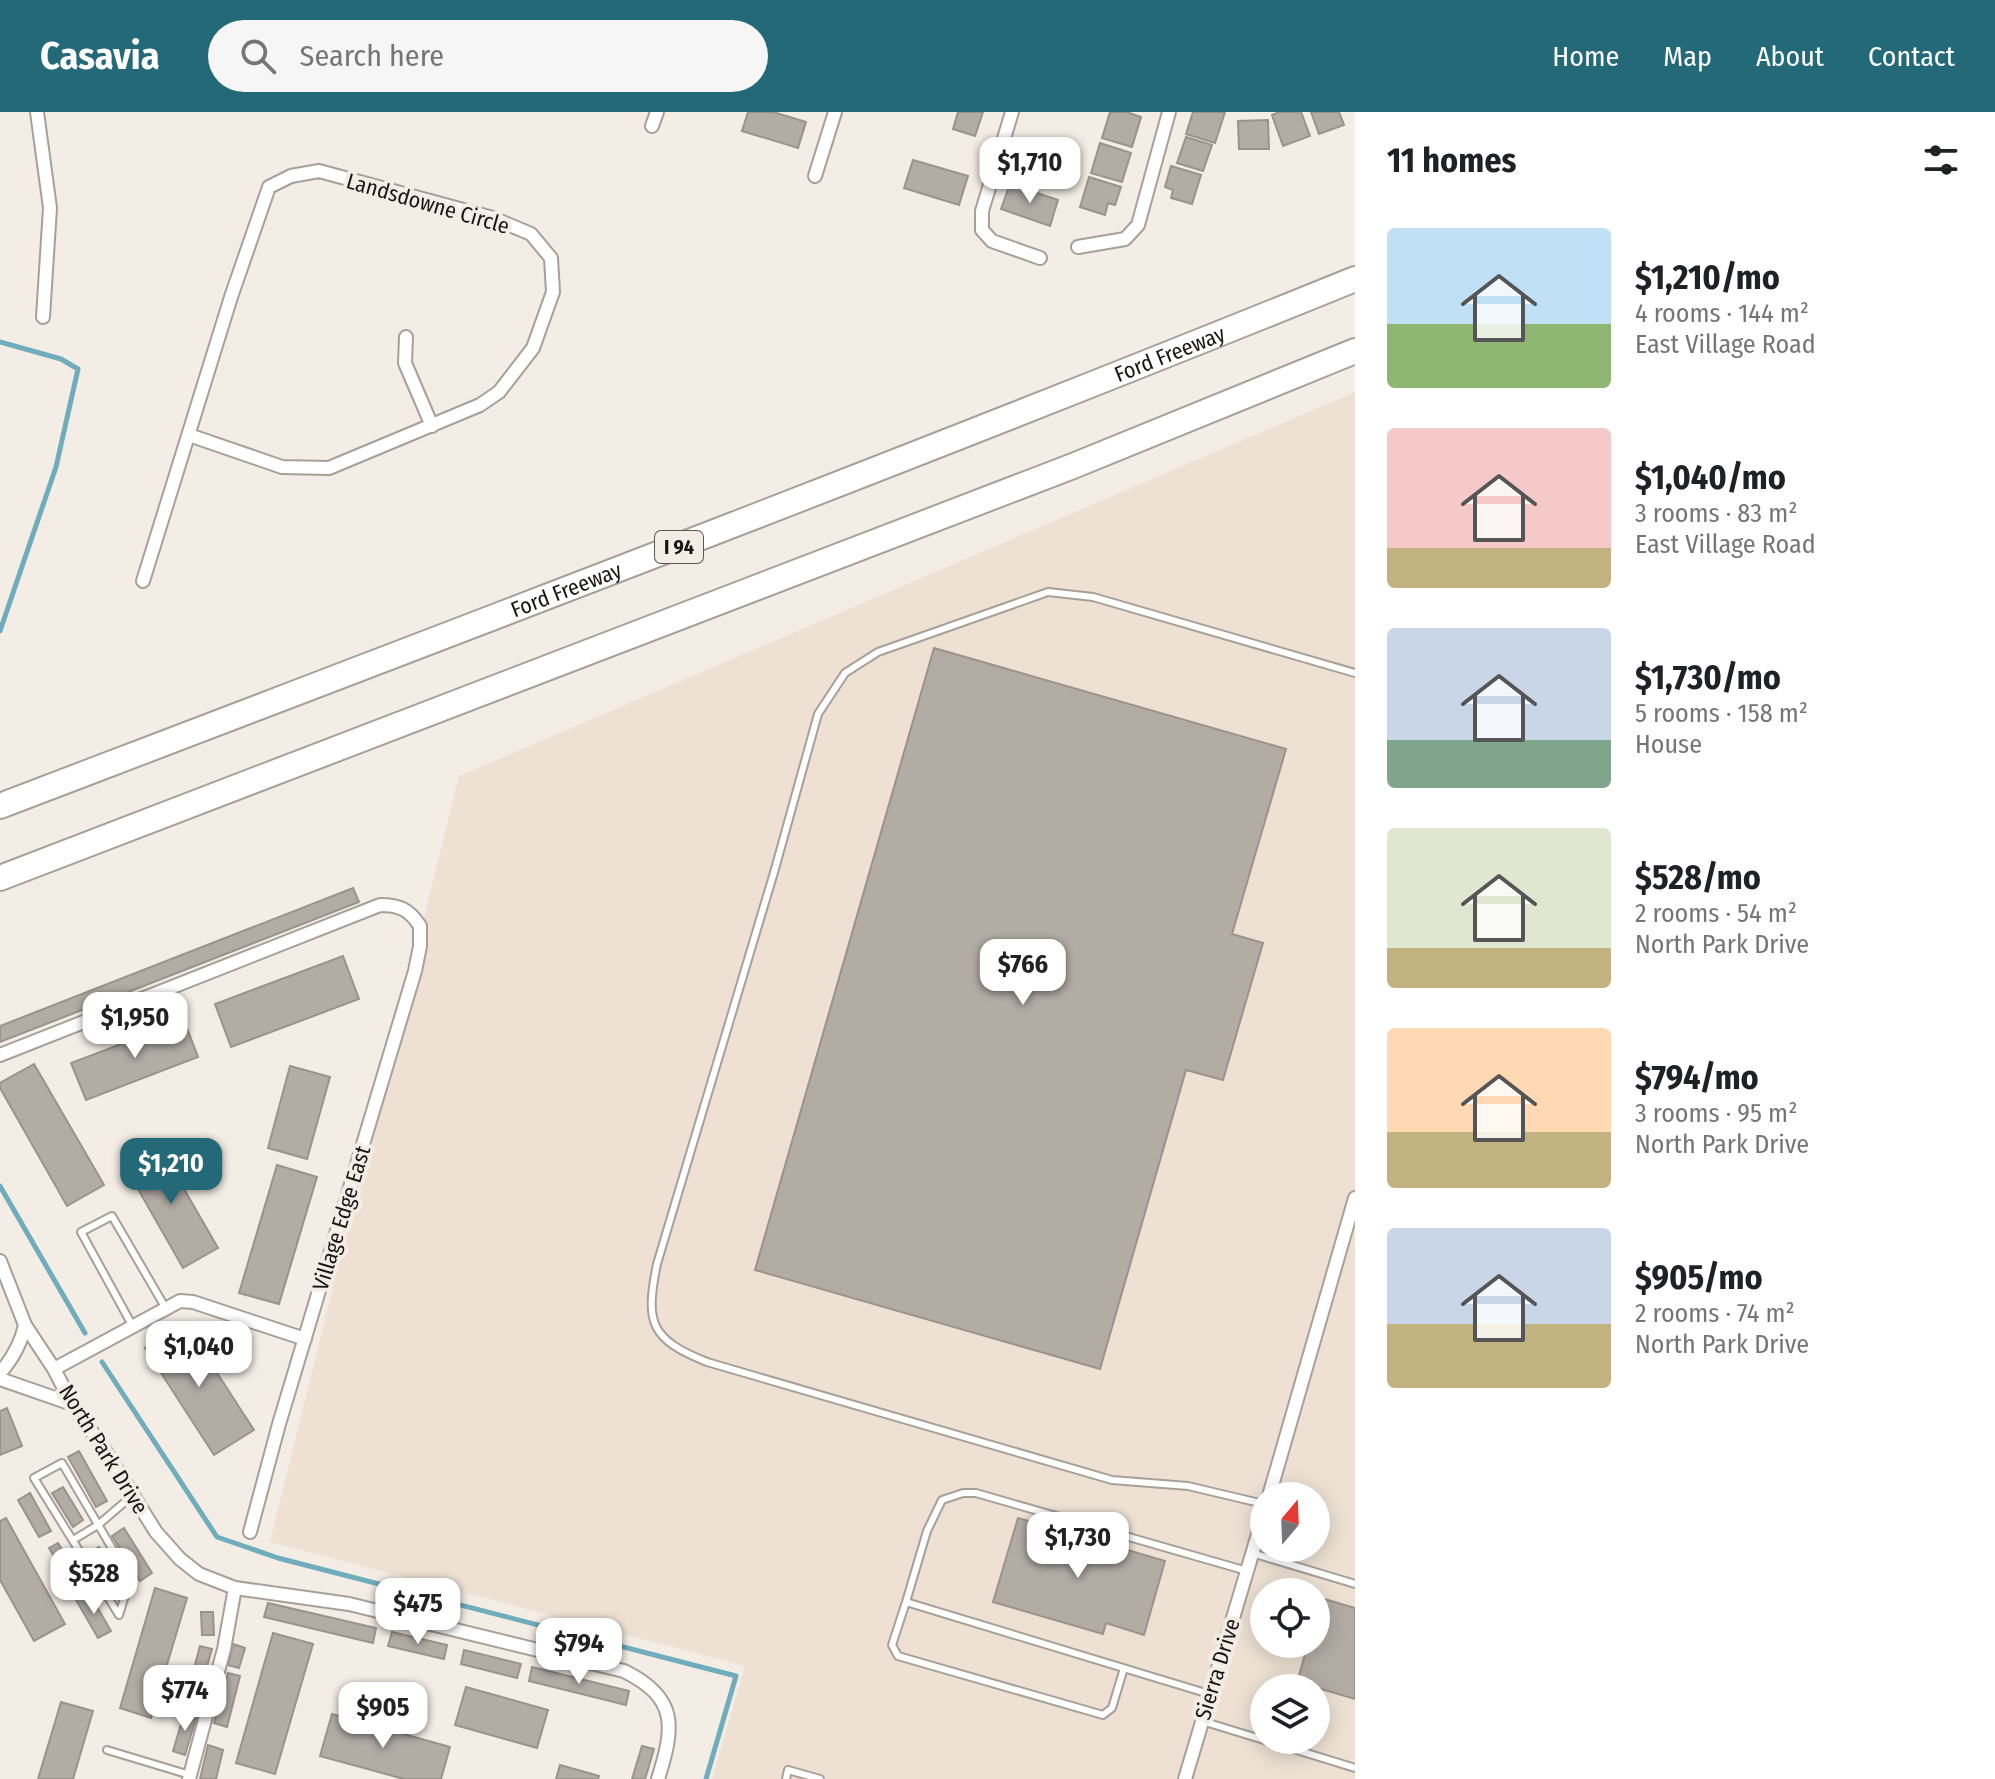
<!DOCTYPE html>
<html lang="en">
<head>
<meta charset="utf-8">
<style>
	:root { --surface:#fff; --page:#f6f6f6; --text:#202124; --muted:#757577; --accent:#236978 }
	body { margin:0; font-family:"Fira Sans Condensed",sans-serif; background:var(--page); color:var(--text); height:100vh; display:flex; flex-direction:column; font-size:30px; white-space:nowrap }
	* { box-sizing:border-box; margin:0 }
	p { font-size:26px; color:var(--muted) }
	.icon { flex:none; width:44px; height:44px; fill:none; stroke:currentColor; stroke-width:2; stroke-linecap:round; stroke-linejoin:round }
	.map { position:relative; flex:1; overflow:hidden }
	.panel { display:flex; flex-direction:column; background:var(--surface); width:640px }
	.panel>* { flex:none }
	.needle { width:52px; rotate:19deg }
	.controls { position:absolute; left:1250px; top:1370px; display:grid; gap:16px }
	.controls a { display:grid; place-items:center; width:80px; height:80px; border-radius:50%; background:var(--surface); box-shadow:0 4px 20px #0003; font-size:40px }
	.price { position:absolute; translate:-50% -68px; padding:0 18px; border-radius:16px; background:#fff; color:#222; font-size:26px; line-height:52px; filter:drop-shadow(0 2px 4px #0008) }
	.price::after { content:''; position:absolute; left:50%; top:48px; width:24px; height:18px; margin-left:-12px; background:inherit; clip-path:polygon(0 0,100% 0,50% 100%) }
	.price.selected { background:var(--accent); color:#fff }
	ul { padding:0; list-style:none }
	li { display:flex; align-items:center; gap:24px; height:200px; padding:0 32px }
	li span { display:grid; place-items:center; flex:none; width:224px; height:160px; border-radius:8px; color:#555 }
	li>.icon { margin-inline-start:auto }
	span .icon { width:96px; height:96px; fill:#fffc; stroke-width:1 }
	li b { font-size:34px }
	h2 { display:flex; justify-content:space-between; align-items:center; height:96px; padding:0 32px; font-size:34px }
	header { display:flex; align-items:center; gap:48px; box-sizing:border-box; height:112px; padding:0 40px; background:var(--accent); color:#fff }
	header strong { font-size:38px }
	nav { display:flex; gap:44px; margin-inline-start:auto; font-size:28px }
	.search { width:560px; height:72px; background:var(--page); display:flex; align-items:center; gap:20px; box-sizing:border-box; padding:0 28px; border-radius:44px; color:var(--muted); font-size:30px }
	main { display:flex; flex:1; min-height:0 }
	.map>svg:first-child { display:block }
	.built { fill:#eee1d4; fill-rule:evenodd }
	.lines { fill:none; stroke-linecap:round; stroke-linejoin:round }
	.stream { stroke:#70adbc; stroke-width:5 }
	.building { fill:#b3aca5; stroke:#9a938c; stroke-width:2 }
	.service-casing { stroke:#a7a099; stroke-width:10 }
	.minor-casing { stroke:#a7a099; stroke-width:16 }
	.motorway-casing { stroke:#a7a099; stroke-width:28 }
	.service { stroke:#fff; stroke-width:6 }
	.minor { stroke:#fff; stroke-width:12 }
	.motorway { stroke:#fff; stroke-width:24 }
	.labels { text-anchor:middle; stroke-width:8; stroke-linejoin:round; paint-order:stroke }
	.shield { fill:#f4ede5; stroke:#5a5652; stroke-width:2 }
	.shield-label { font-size:20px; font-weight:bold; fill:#181613 }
	.street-label { font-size:22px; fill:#181613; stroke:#f4ede5 }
</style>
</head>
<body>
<header>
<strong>Casavia</strong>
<div class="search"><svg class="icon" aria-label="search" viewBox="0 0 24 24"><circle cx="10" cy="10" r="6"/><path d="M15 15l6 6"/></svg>Search here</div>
<nav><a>Home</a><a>Map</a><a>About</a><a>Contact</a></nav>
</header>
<main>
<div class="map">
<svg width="1355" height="1667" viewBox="0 0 1355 1667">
	<rect width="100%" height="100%" fill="#f4ede5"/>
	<path class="built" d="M1355,280V1667H712L745,1554L270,1430L459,664ZM1264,1384H1316V1436H1264ZM1264,1480H1316V1532H1264ZM1264,1576H1316V1628H1264Z"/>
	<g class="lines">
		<path class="stream" d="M0,230L61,247L78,257L56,355L0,519
			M0,1074L85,1221
			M102,1250L217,1425L278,1446L736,1564L706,1667"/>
	</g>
	<path class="building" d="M748,0H773L806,10L798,36L742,19Z
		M958,0H983L975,24L953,17Z
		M1110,0H1127L1141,5L1132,35L1102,26Z
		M1193,0H1225L1215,31L1186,22Z
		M1279,0H1301L1310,24L1283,34L1272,3Z
		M1311,0H1339L1344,13L1319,22Z
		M1268,8L1269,37H1239L1238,9Z
		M1186,25L1212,33L1203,59L1177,51Z
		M1100,31L1131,41L1122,70L1091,61Z
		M913,48L968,64L959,93L904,76Z
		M1171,54L1201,63L1192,92L1171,86L1173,78L1165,75Z
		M1089,65L1121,75L1115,93L1108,91L1105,103L1080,95Z
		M1010,72L1058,88L1050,114L1001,97Z
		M934,536L1286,637L1232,822L1263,831L1223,968L1186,958L1100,1257L755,1158Z
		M353,776L359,790L0,930V914Z
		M343,844L359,887L231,935L215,892Z
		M184,908L198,945L86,988L71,951Z
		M34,952L104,1073L67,1094L0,976V971Z
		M290,954L330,965L307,1047L268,1036Z
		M158,1032L218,1136L183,1156L123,1051Z
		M277,1053L317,1065L279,1192L239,1181Z
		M184,1210L254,1318L214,1343L145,1236Z
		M7,1296L22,1334L0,1343V1299Z
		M79,1339L107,1389L96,1395L68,1345Z
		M63,1375L83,1408L73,1415L52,1381Z
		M30,1381L51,1419L39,1425L18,1388Z
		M6,1406L65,1512L34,1529L0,1468V1409Z
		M1018,1406L1165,1449L1144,1523L1106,1511L1103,1522L993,1490Z
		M124,1416L152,1461L140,1469L112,1424Z
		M58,1431L86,1475L76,1480L49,1436Z
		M99,1435L120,1472L110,1478L88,1441Z
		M155,1476L187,1486L151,1606L120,1596Z
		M89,1481L111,1519L98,1526L76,1488Z
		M1321,1486L1355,1496V1587L1297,1570L1308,1532H1316V1502Z
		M268,1491L376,1516L373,1531L264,1505Z
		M201,1500H213L214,1523H202Z
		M392,1520L447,1533L444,1547L388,1534Z
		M273,1521L313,1532L275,1662L236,1651Z
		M233,1532L245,1536L239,1556L228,1553Z
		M200,1534L212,1537L197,1589L186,1586Z
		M464,1538L521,1552L517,1566L461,1552Z
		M532,1555L629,1579L626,1593L529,1569Z
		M228,1561L240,1564L227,1615L214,1611Z
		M466,1575L548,1598L537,1636L455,1613Z
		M61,1590L93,1599L73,1667H38Z
		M185,1599L197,1603L185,1643L173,1639Z
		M332,1602L450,1635L441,1667H404L320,1644Z
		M208,1633L223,1638L216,1667H200Z
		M642,1634L654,1637L645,1667H632Z
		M560,1653L599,1664L598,1667H556Z"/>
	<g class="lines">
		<g class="service-casing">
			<path id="service" d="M132,1213L81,1120L112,1104L165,1195
				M62,1351L130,1467L119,1503L34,1366Z
				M1264,1392L1188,1374L1112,1368L707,1250C650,1227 645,1211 657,1152L775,757L818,602L845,561L878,540L1048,480L1093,485L1355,561
				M73,1428L98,1413L133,1383
				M1252,1441L1355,1472
				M906,1490L892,1533L898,1544L1103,1603L1112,1596L1124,1556
				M1209,1582L906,1490L927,1419L942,1388L963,1381H976L1247,1459
				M1202,1609L1264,1628
				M1264,1628L1355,1656
				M107,1638L190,1663
				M786,1667L788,1658L820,1667"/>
		</g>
		<g class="minor-casing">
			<path id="minor" d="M37,0L50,96L43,205
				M1012,0L982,99V118L992,129L1040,146
				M652,14L657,0
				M815,64L835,0
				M1078,135L1125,127L1138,113L1169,0
				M406,225L405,251L432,314
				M143,469L231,185L269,75L291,64L319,59L493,106L531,122L551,146L553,180L533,236L499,280L480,293L329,356L282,355L189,323
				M0,943L380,793C399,793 409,797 420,814V834L415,859L279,1312L250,1420
				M0,1149L25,1213L54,1257L72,1292L104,1337L156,1420L180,1447L199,1462L235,1476L349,1492L624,1559C679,1586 674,1616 658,1667
				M54,1257L180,1189L193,1190L305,1227
				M0,1261C13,1246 21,1232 25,1213
				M0,1267L72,1292
				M1269,1384L1355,1086
				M189,1667L224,1537L235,1476
				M1185,1667L1264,1402"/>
		</g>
		<g class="motorway-casing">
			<g id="motorway">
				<path id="s1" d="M0,694C453,521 906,349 1355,167"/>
				<path d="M0,766L1073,354L1355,239"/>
			</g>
		</g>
		<use href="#service" class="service"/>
		<use href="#minor" class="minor"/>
		<use href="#motorway" class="motorway"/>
	</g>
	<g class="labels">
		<rect class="shield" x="655" y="419" width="48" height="32" rx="6"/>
		<g class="shield-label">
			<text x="679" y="442">I 94</text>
		</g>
		<g class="street-label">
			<text transform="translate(428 91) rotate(16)" y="8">Landsdowne Circle</text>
			<text dy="8" stroke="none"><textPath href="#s1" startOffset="1254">Ford Freeway</textPath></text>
			<text dy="8" stroke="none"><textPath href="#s1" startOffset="606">Ford Freeway</textPath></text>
			<text transform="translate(341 1106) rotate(-73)" y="8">Village Edge East</text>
			<text transform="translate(104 1337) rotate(58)" y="8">North Park Drive</text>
			<text transform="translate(1217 1557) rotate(-73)" y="8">Sierra Drive</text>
		</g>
	</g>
</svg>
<div class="controls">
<a><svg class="needle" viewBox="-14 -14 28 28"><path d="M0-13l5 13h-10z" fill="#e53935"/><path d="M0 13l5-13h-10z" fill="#757577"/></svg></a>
<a><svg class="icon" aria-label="locate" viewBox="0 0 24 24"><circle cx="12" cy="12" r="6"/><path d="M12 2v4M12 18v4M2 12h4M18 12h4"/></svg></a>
<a><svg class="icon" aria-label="layers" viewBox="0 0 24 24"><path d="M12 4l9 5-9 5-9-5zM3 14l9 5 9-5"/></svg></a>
</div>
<b class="price" style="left:1030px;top:93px">$1,710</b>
<b class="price" style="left:1023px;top:895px">$766</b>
<b class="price" style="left:135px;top:948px">$1,950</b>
<b class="price selected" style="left:171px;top:1094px">$1,210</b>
<b class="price" style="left:199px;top:1277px">$1,040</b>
<b class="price" style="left:1078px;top:1468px">$1,730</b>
<b class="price" style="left:94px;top:1504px">$528</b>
<b class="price" style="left:418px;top:1534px">$475</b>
<b class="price" style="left:579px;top:1574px">$794</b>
<b class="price" style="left:185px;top:1621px">$774</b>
<b class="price" style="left:383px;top:1638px">$905</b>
</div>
<section class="panel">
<h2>11 homes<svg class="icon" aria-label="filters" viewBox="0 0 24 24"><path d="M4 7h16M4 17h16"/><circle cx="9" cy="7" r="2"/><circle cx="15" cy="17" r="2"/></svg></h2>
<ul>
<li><span style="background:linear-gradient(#bfe0f5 60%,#8fb573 0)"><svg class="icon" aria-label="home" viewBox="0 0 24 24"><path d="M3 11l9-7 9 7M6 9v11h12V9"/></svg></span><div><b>$1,210/mo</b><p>4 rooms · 144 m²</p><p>East Village Road</p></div></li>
<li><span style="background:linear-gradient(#f6c9c9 75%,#c2b280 0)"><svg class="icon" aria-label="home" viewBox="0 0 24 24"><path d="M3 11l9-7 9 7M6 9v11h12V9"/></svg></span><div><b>$1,040/mo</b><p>3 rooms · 83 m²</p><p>East Village Road</p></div></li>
<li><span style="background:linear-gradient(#c9d6e8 70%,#7fa58c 0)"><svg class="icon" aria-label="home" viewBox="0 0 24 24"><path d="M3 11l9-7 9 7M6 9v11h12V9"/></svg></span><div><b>$1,730/mo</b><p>5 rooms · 158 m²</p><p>House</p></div></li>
<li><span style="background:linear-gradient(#dfe7d0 75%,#c2b280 0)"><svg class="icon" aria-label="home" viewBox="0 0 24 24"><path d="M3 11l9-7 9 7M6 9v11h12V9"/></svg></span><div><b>$528/mo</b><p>2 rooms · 54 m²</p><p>North Park Drive</p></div></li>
<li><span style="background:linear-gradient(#ffd9b3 65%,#c2b280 0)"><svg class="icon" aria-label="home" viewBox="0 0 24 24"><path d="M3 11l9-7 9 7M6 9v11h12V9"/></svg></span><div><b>$794/mo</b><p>3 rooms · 95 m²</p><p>North Park Drive</p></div></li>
<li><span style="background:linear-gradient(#c9d6e8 60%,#c2b280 0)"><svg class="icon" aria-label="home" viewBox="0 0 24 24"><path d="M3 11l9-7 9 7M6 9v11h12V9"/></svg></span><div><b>$905/mo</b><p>2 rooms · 74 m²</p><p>North Park Drive</p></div></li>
</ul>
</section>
</main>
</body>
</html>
